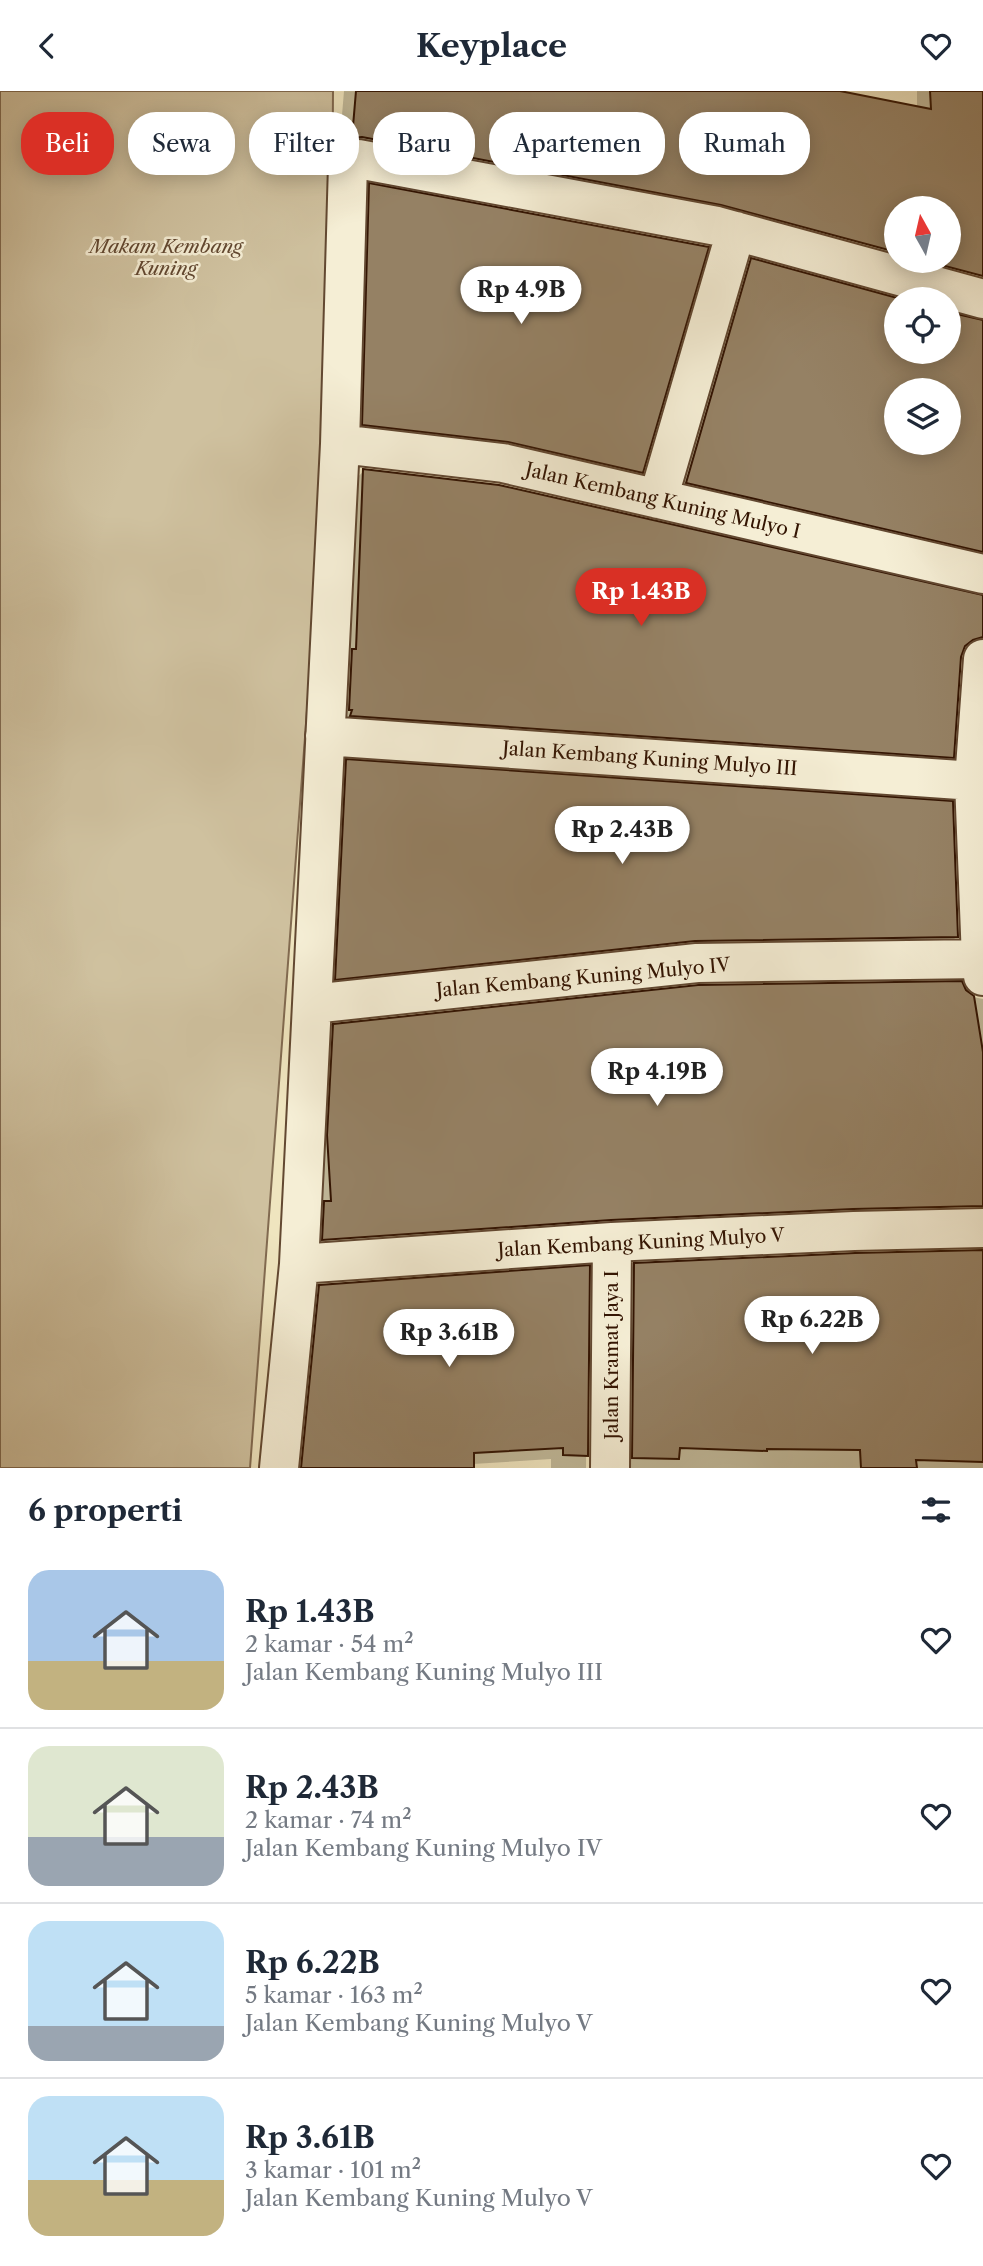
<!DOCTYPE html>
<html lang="id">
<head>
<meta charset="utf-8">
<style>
	:root { --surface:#fff; --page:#f2f2f3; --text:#1f2937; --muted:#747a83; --line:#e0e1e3; --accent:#d93025 }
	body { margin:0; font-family:"Libre Caslon Text",serif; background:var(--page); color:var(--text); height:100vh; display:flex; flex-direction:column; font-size:26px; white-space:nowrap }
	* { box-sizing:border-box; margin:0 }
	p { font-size:23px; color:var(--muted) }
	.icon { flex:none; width:38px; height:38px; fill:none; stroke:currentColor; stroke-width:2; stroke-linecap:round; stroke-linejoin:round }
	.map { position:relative; height:1377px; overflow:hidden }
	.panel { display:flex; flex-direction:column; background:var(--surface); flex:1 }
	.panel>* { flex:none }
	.hud { position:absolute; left:21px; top:21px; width:942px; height:63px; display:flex; gap:14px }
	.needle { width:46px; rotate:352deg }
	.fabs { position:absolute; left:884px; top:105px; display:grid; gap:14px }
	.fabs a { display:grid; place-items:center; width:77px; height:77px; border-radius:50%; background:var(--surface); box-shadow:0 4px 18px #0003; font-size:35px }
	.price { position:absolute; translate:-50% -60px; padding:0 16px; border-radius:24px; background:#fff; color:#222; font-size:23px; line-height:46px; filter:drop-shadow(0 2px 4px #0008) }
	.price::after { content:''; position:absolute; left:50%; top:42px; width:21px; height:16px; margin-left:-10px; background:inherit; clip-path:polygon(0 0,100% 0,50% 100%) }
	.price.active { background:var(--accent); color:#fff }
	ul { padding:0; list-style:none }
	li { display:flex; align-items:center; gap:21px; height:175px; padding:0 28px }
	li+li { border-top:2px solid var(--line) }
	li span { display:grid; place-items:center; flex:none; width:196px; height:140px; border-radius:21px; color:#555 }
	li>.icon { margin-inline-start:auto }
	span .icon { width:84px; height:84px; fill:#fffc; stroke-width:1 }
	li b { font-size:30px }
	h2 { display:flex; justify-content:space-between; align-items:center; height:84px; padding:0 28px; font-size:30px }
	.pill { padding:0 24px; border-radius:28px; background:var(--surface); box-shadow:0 4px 18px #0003; font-size:24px; line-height:63px }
	.pill.active { background:var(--accent); color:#fff }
	header { display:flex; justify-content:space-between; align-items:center; height:91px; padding:0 28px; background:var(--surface); font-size:32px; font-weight:700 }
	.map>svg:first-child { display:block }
	.green { fill:#cfc19f; stroke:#816a50; stroke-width:2 }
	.shadow { fill:#0003; fill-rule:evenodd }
	.building { fill:#958164; stroke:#331402; stroke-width:2; fill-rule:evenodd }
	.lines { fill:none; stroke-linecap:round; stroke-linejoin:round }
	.street-casing { stroke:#624831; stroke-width:42 }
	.street { stroke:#f5eed5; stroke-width:38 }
	.labels { text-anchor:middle; stroke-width:5; stroke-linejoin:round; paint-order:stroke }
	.park-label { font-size:19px; font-style:italic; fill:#624831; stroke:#f5eed5 }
	.street-label { font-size:19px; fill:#331402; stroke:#f5eed5 }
</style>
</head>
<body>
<header><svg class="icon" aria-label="back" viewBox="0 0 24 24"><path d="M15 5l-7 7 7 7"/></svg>Keyplace<svg class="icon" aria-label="heart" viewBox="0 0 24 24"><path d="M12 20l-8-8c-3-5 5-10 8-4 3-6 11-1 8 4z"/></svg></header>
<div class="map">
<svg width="983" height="1377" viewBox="0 0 983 1377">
	<rect width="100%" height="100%" fill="#efe5bf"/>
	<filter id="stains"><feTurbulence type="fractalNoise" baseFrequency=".00286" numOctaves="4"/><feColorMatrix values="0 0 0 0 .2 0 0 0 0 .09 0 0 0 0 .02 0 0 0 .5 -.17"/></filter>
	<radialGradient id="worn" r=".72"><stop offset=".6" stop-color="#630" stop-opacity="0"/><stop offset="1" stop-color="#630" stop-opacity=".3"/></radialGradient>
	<path class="green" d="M0,0H333L331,301L250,1377H0Z"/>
	<path class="shadow" d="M344,0H835L917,17V0H983V206L339,60ZM896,117H948V170H896Z
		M370,94L641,381L630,393L352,345L359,106Z
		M751,169L896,209V261H948L983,231V480L673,406L737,183ZM896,299H948V352H896Z
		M364,380L983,506V566L970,560L961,561L952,666L938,680L337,638L350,393Z
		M347,670L956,846L944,858L324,900L335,682Z
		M965,900L973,906L983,908V1109L886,1130L309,1163L320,949L334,934Z
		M983,1161V1377H620L622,1186L634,1174Z
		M588,1176L586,1377H551V1368L473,1373V1377H289L307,1208L320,1195Z"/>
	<path class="building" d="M356,0H840L931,18L930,0H983V185L926,170H948V117H896V161L721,114L362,46L352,47Z
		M369,92L709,156L643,382L508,351L362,334Z
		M751,167L901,208H896V261H948V221L983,229V461L686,392ZM896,299H948V352H896Z
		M363,378L499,394L983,504V546L973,549L965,555L961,566L954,667L350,625L352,619H349L352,558H356Z
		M346,668L953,710L958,846L695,850L335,889Z
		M962,890L966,899L974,905L983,961V1115L853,1118L611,1129L322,1149L324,1110H331L327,1044L333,933L698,894Z
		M983,1159V1371L916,1369L917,1377H861L860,1359L767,1358V1360L680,1357L679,1368L632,1367L634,1172L855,1162Z
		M590,1174L588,1365L563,1364V1357L474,1362V1377H301L319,1194Z"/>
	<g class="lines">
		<g class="street-casing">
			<path id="street" d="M340,353L503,372L983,483
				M658,408L736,140
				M983,568L974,690L981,868L983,885
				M325,645L974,690
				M312,913L697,872L981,868
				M299,1173L612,1151L854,1140L983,1137
				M279,1377L299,1173L340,353L348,73L352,69L358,68L717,135L983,208
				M610,1377L612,1151"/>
		</g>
		<use href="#street" class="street"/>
	</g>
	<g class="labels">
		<g class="park-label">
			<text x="166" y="162">Makam Kembang<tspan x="166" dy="22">Kuning</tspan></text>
		</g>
		<g class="street-label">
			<text transform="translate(663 409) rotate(13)" y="7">Jalan Kembang Kuning Mulyo I</text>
			<text transform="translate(650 667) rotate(4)" y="7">Jalan Kembang Kuning Mulyo III</text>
			<text transform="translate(583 886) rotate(-5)" y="7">Jalan Kembang Kuning Mulyo IV</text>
			<text transform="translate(641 1151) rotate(-3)" y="7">Jalan Kembang Kuning Mulyo V</text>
			<text transform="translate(611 1264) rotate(-90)" y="7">Jalan Kramat Jaya I</text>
		</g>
	</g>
	<rect width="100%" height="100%" filter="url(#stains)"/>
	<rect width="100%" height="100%" fill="url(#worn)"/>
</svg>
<div class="fabs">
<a><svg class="needle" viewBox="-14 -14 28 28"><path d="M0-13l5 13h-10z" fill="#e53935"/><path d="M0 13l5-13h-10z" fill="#747a83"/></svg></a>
<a><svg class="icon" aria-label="locate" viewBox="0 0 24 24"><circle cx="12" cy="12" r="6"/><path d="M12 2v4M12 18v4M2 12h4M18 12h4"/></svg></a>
<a><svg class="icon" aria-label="layers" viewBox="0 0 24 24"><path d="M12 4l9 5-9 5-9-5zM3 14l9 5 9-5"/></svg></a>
</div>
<b class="price" style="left:521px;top:235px">Rp 4.9B</b>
<b class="price active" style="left:641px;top:537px">Rp 1.43B</b>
<b class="price" style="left:622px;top:775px">Rp 2.43B</b>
<b class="price" style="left:657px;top:1017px">Rp 4.19B</b>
<b class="price" style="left:812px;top:1265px">Rp 6.22B</b>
<b class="price" style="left:449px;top:1278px">Rp 3.61B</b>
<div class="hud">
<a class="pill active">Beli</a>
<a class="pill">Sewa</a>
<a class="pill">Filter</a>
<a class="pill">Baru</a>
<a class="pill">Apartemen</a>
<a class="pill">Rumah</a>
</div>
</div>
<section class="panel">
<h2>6 properti<svg class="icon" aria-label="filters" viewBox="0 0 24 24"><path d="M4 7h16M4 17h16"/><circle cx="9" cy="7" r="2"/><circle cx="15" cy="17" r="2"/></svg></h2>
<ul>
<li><span style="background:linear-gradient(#a9c7e8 65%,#c2b280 0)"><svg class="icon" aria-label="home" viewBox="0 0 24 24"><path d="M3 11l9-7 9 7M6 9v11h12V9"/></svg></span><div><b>Rp 1.43B</b><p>2 kamar · 54 m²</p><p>Jalan Kembang Kuning Mulyo III</p></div><svg class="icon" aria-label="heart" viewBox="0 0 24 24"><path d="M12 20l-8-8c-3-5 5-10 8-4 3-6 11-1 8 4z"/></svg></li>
<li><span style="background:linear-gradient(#dfe7d0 65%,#9aa5b1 0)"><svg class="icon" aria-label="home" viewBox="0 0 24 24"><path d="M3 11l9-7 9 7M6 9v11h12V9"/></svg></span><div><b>Rp 2.43B</b><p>2 kamar · 74 m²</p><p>Jalan Kembang Kuning Mulyo IV</p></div><svg class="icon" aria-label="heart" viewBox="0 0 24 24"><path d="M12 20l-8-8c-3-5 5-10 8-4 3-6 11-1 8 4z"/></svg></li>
<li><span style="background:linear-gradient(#bfe0f5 75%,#9aa5b1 0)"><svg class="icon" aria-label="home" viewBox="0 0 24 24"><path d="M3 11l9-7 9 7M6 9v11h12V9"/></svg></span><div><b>Rp 6.22B</b><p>5 kamar · 163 m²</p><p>Jalan Kembang Kuning Mulyo V</p></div><svg class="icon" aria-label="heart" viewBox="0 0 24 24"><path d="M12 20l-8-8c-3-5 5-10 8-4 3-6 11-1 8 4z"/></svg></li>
<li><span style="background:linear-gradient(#bfe0f5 60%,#c2b280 0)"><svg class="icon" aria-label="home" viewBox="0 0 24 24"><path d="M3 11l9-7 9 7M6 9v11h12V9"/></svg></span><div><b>Rp 3.61B</b><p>3 kamar · 101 m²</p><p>Jalan Kembang Kuning Mulyo V</p></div><svg class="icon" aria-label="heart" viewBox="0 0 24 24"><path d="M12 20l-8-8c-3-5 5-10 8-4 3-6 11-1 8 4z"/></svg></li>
</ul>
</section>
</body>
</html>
